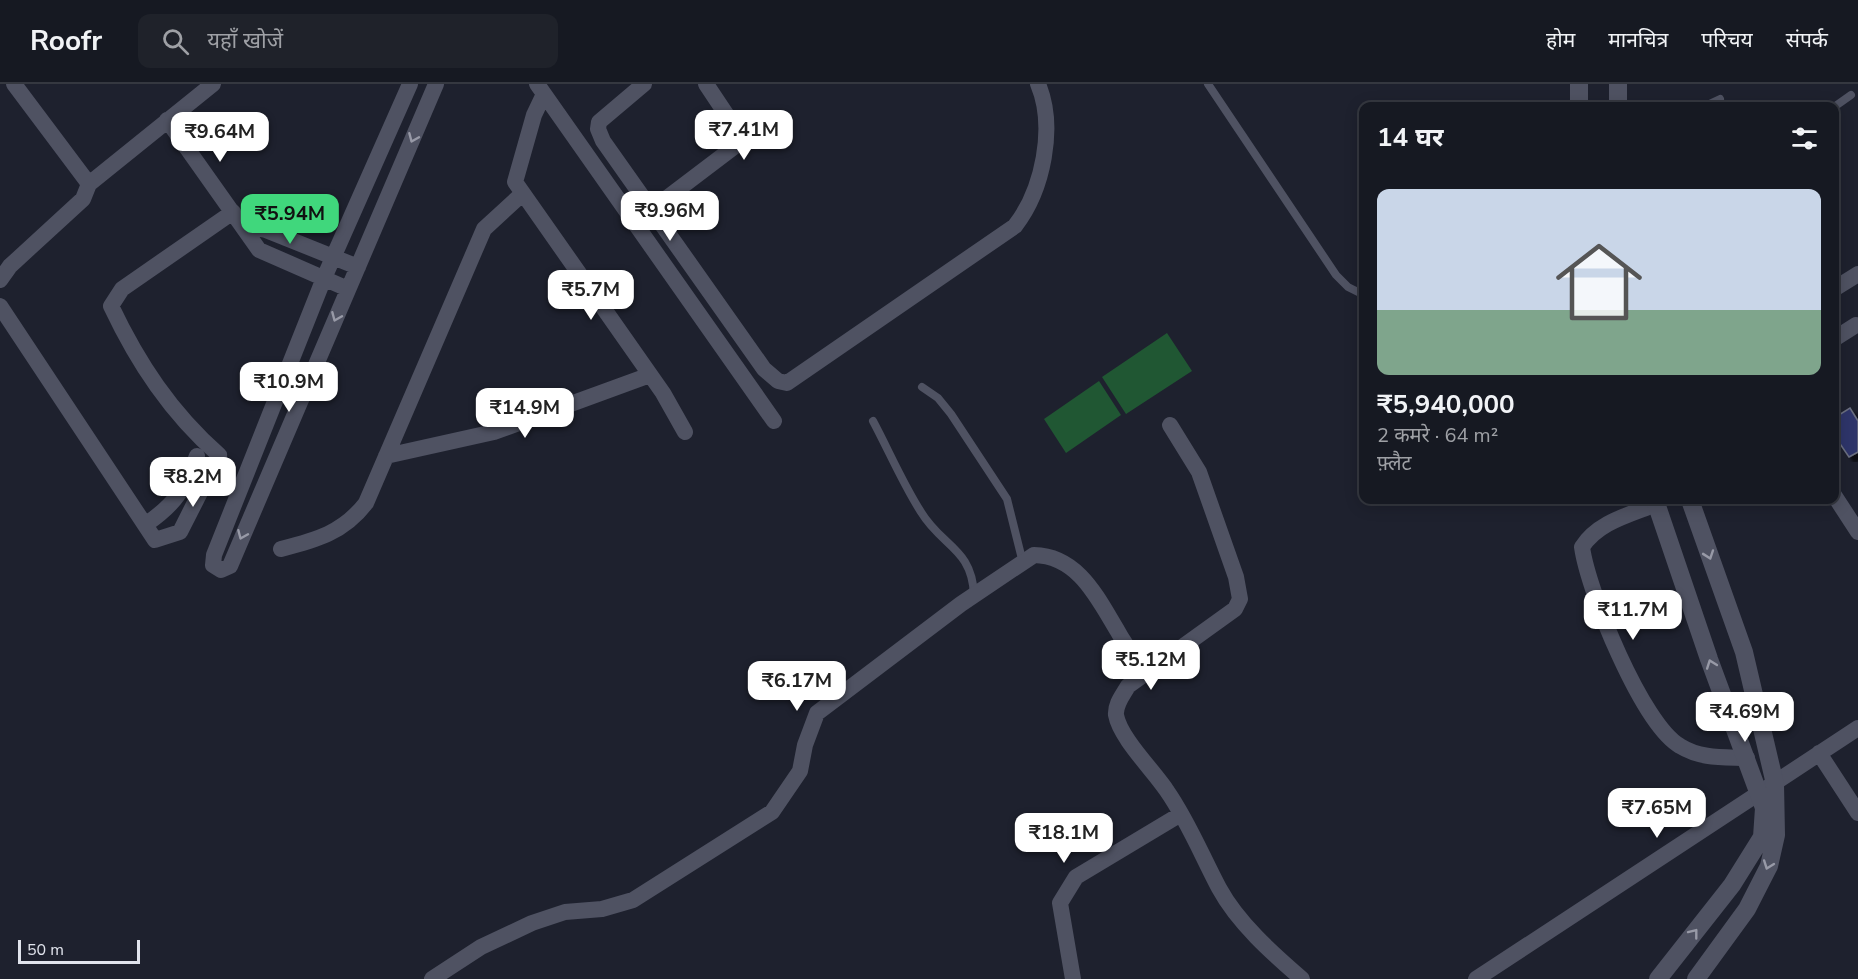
<!DOCTYPE html>
<html lang="hi">
<head>
<meta charset="utf-8">
<style>
	:root { --surface:#161922; --page:#1f222a; --text:#f1f3f6; --muted:#9ea0a5; --line:#353840; --accent:#40d77c }
	body { margin:0; font-family:"Nunito Sans","Noto Sans Devanagari",sans-serif; background:var(--page); color:var(--text); height:100vh; display:flex; flex-direction:column; font-size:22px; white-space:nowrap }
	* { box-sizing:border-box; margin:0 }
	p { font-size:20px; color:var(--muted) }
	.icon { flex:none; width:33px; height:33px; fill:none; stroke:currentColor; stroke-width:2; stroke-linecap:round; stroke-linejoin:round }
	.map { position:relative; flex:1; overflow:hidden }
	.details { position:absolute; left:1359px; top:18px; width:480px; height:402px; display:flex; flex-direction:column; background:var(--surface); border-radius:12px; box-shadow:0 3px 15px #0003,0 0 0 2px var(--line) }
	.details>* { flex:none }
	.scale { position:absolute; left:18px; bottom:15px; width:122px; box-sizing:border-box; padding-left:6px; border:3px solid #e0e3ec; border-top:0; font-size:16px; line-height:21px; white-space:nowrap; color:#e0e3ec; -webkit-text-stroke:4px #1e212e; paint-order:stroke }
	.price { position:absolute; translate:-50% -51px; padding:0 14px; border-radius:12px; background:#fff; color:#222; font-size:20px; line-height:39px; filter:drop-shadow(0 2px 3px #0008) }
	.price::after { content:''; position:absolute; left:50%; top:36px; width:18px; height:14px; margin-left:-9px; background:inherit; clip-path:polygon(0 0,100% 0,50% 100%) }
	.price.on { background:var(--accent); color:#111 }
	ul { padding:0; list-style:none }
	li { display:grid; align-content:center; gap:12px; height:318px; padding:0 18px }
	li+li { border-top:2px solid var(--line) }
	li span { display:grid; place-items:center; height:186px; border-radius:12px; color:#555 }
	li>.icon { margin-inline-start:auto }
	span .icon { width:108px; height:108px; fill:#fffc; stroke-width:1 }
	li b { font-size:26px }
	h2 { display:flex; justify-content:space-between; align-items:center; height:72px; padding:0 18px; font-size:26px }
	header { display:flex; align-items:center; gap:36px; box-sizing:border-box; height:84px; padding:0 30px; background:var(--surface); border-bottom:2px solid var(--line) }
	header strong { font-size:28px }
	nav { display:flex; gap:33px; margin-inline-start:auto; font-size:21px }
	.search { width:420px; height:54px; background:var(--page); display:flex; align-items:center; gap:15px; box-sizing:border-box; padding:0 21px; border-radius:12px; color:var(--muted); font-size:22px }
	.map>svg:first-child { display:block }
	.park { fill:#205733 }
	.building { fill:#2f356a; stroke:#6b6f80; stroke-width:1.5; filter:url(#shadow) }
	.lines { fill:none; stroke-linecap:round; stroke-linejoin:round }
	.service { stroke:#4f5262; stroke-width:8 }
	.minor { stroke:#4f5262; stroke-width:16 }
	.tertiary { stroke:#4f5262; stroke-width:18 }
	.oneway { stroke:#989aa7 }
</style>
</head>
<body>
<header>
<strong>Roofr</strong>
<div class="search"><svg class="icon" aria-label="search" viewBox="0 0 24 24"><circle cx="10" cy="10" r="6"/><path d="M15 15l6 6"/></svg>यहाँ खोजें</div>
<nav><a>होम</a><a>मानचित्र</a><a>परिचय</a><a>संपर्क</a></nav>
</header>
<div class="map">
<svg width="1858" height="895" viewBox="0 0 1858 895">
	<defs>
		<filter id="shadow"><feDropShadow dx="5.5" dy="5.5" stdDeviation="1.5" flood-color="#0009"/></filter>
	</defs>
	<rect width="100%" height="100%" fill="#1e212e"/>
	<path class="park" d="M1167,249L1192,287L1126,330L1102,293Z
		M1099,297L1121,331L1066,369L1044,335Z"/>
	<path class="building" d="M1850,324L1858,337V368L1849,373L1834,351V334Z"/>
	<g class="lines">
		<path class="service" d="M1208,0L1336,191L1348,203L1364,211
			M1705,22L1720,15
			M1834,23L1851,11
			M922,303L938,314L951,330L1007,415L1023,479
			M873,337C889,367 903,400 921,428C942,463 972,464 974,511"/>
		<path class="minor" d="M14,0L89,100
			M410,0L324,194L214,471L213,481L221,486L230,482L436,0
			M537,0L774,337
			M644,0L599,38L598,45L603,57L764,285L778,297L787,299L1015,142C1043,106 1056,43 1038,0
			M544,10L534,31L515,98L663,309L685,348
			M167,36L259,166L348,205
			M651,126L738,60L742,54L706,0
			M244,142L266,146L358,183
			M0,196L10,182L83,115L89,100L213,0
			M1834,205L1858,190
			M0,222L155,456L180,448L219,371C171,329 138,279 111,222L122,205L233,128
			M1834,255L1856,241
			M1170,341L1199,388L1236,493L1240,515L1235,525L1128,602C1123,611 1115,620 1116,631C1120,654 1154,687 1167,707C1188,737 1202,772 1219,804C1238,839 1272,869 1302,895
			M386,372L494,348L650,291
			M1834,411L1858,448
			M1656,420C1629,431 1598,438 1582,463C1588,507 1642,640 1680,662C1701,675 1723,673 1747,674
			M145,441C178,418 182,407 197,372
			M281,465C316,456 343,449 366,419L484,145L522,110
			M1819,669L1858,729
			M432,895L481,863L532,839L565,828L602,825L633,816L772,728L800,687L805,661L817,629L961,520L1034,471C1078,472 1097,513 1117,546C1125,561 1136,575 1146,589
			M1073,895L1060,819L1076,793L1181,730
			M1476,895L1858,644"/>
		<path class="tertiary" d="M1579,0V22
			M1618,22V0
			M1655,416L1709,575L1764,724L1762,753L1732,801L1658,895
			M1690,416L1744,568L1775,700L1776,751L1769,782L1747,825L1696,895"/>
	</g>
	<defs><path id="oneway-chevron" d="M-2-3.5L2.5 0L-2 3.5" fill="none" stroke-width="1.6" stroke-linecap="round" stroke-linejoin="round" transform="scale(1.5)"/></defs>
	<g class="oneway">
		<use href="#oneway-chevron" transform="translate(413 54) rotate(113)"/>
		<use href="#oneway-chevron" transform="translate(336 233) rotate(113)"/>
		<use href="#oneway-chevron" transform="translate(242 451) rotate(113)"/>
		<use href="#oneway-chevron" transform="translate(1709 471) rotate(71)"/>
		<use href="#oneway-chevron" transform="translate(1711 580) rotate(-110)"/>
		<use href="#oneway-chevron" transform="translate(1768 781) rotate(110)"/>
		<use href="#oneway-chevron" transform="translate(1694 849) rotate(-52)"/>
	</g>
</svg>
<div class="scale">50 m</div>
<b class="price" style="left:744px;top:77px">₹7.41M</b>
<b class="price" style="left:220px;top:79px">₹9.64M</b>
<b class="price" style="left:670px;top:158px">₹9.96M</b>
<b class="price on" style="left:290px;top:161px">₹5.94M</b>
<b class="price" style="left:591px;top:237px">₹5.7M</b>
<b class="price" style="left:289px;top:329px">₹10.9M</b>
<b class="price" style="left:525px;top:355px">₹14.9M</b>
<b class="price" style="left:193px;top:424px">₹8.2M</b>
<b class="price" style="left:1633px;top:557px">₹11.7M</b>
<b class="price" style="left:1151px;top:607px">₹5.12M</b>
<b class="price" style="left:797px;top:628px">₹6.17M</b>
<b class="price" style="left:1745px;top:659px">₹4.69M</b>
<b class="price" style="left:1657px;top:755px">₹7.65M</b>
<b class="price" style="left:1064px;top:780px">₹18.1M</b>
<section class="details">
<h2>14 घर<svg class="icon" aria-label="filters" viewBox="0 0 24 24"><path d="M4 7h16M4 17h16"/><circle cx="9" cy="7" r="2"/><circle cx="15" cy="17" r="2"/></svg></h2>
<ul>
<li><span style="background:linear-gradient(#c9d6e8 65%,#7fa58c 0)"><svg class="icon" aria-label="home" viewBox="0 0 24 24"><path d="M3 11l9-7 9 7M6 9v11h12V9"/></svg></span><div><b>₹5,940,000</b><p>2 कमरे · 64 m²</p><p>फ़्लैट</p></div></li>
</ul>
</section>
</div>
</body>
</html>
